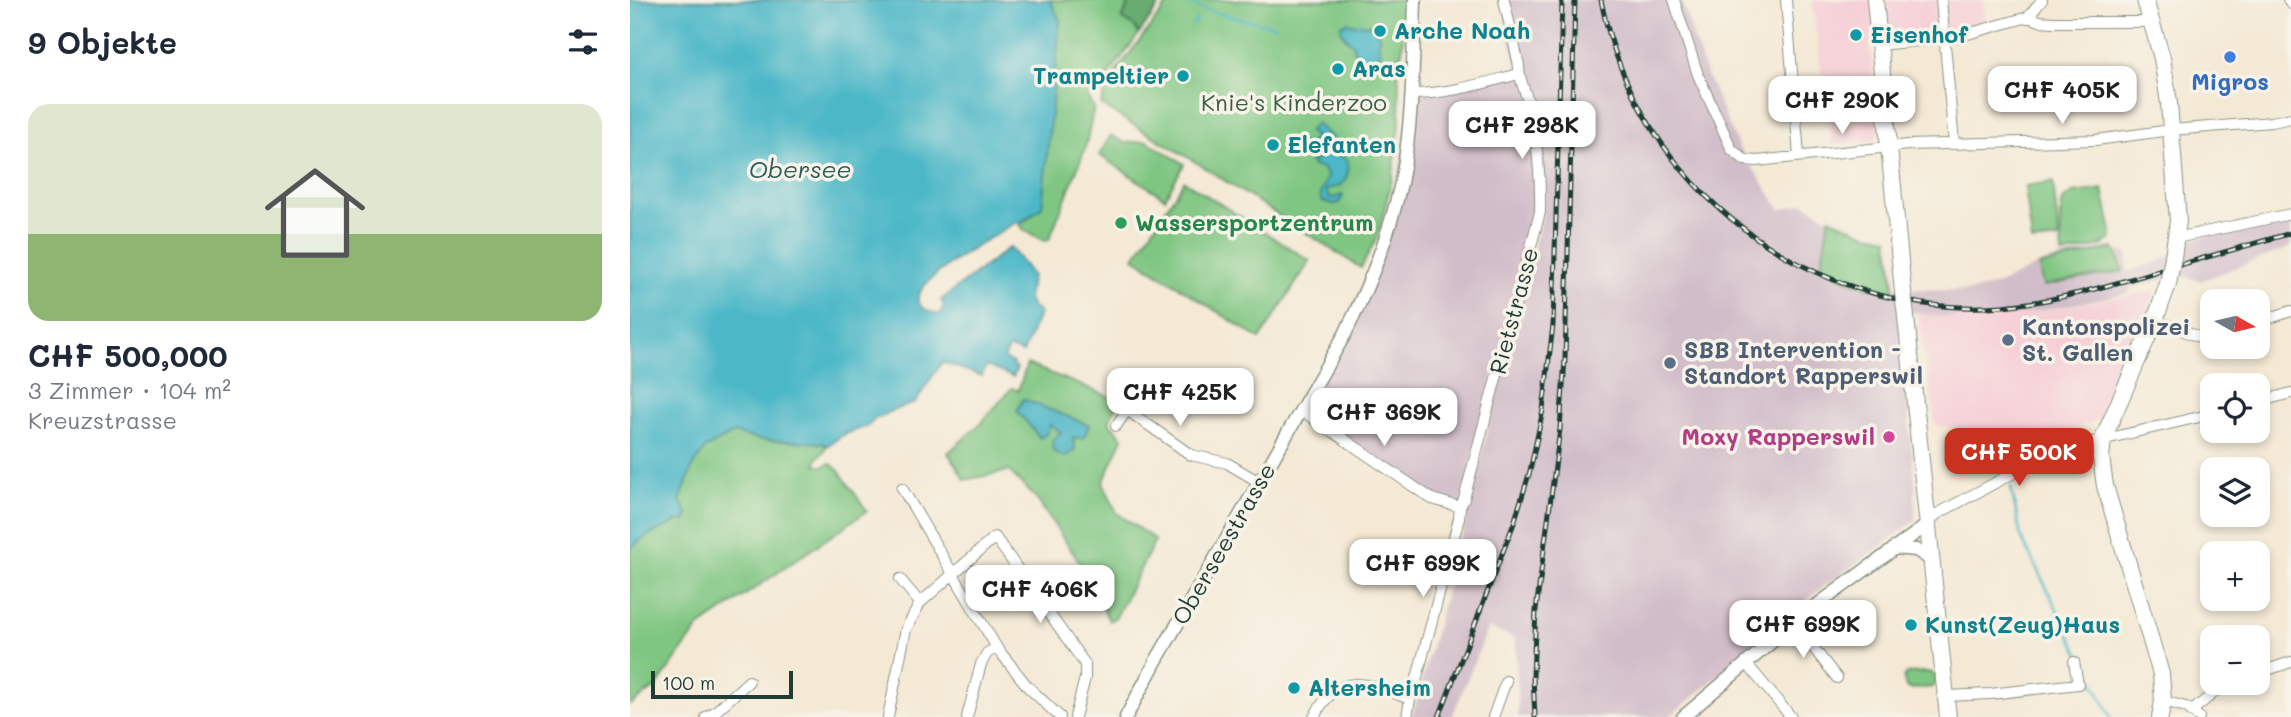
<!DOCTYPE html>
<html lang="de">
<head>
<meta charset="utf-8">
<style>
	:root { --surface:#fff; --page:#f2f2f3; --text:#1f2937; --muted:#747a83; --accent:#c8321e }
	body { margin:0; font-family:Mali,sans-serif; background:var(--page); color:var(--text); height:100vh; display:flex; flex-direction:column; font-size:26px; white-space:nowrap }
	* { box-sizing:border-box; margin:0 }
	p { font-size:23px; color:var(--muted) }
	.icon { flex:none; width:38px; height:38px; fill:none; stroke:currentColor; stroke-width:2; stroke-linecap:round; stroke-linejoin:round }
	.map { position:relative; flex:1; overflow:hidden }
	.panel { display:flex; flex-direction:column; background:var(--surface); width:630px }
	.panel>* { flex:none }
	.needle { width:46px; rotate:98deg }
	.controls { position:absolute; left:1570px; top:289px; display:grid; gap:14px }
	.controls a { display:grid; place-items:center; width:70px; height:70px; border-radius:14px; background:var(--surface); box-shadow:0 4px 10px #0003; font-size:35px }
	.scale { position:absolute; left:21px; bottom:18px; width:142px; box-sizing:border-box; padding-left:7px; border:4px solid #1f3d34; border-top:0; font-size:19px; line-height:24px; white-space:nowrap; color:#1f3d34; -webkit-text-stroke:5px #f7f3e8; paint-order:stroke }
	.price { position:absolute; translate:-50% -60px; padding:0 16px; border-radius:14px; background:#fff; color:#222; font-size:23px; line-height:46px; filter:drop-shadow(0 2px 4px #0008) }
	.price::after { content:''; position:absolute; left:50%; top:42px; width:21px; height:16px; margin-left:-10px; background:inherit; clip-path:polygon(0 0,100% 0,50% 100%) }
	.price.on { background:var(--accent); color:#fff }
	ul { padding:0; list-style:none }
	li { display:grid; align-content:center; gap:14px; height:371px; padding:0 28px }
	li span { display:grid; place-items:center; height:217px; border-radius:21px; color:#555 }
	li>.icon { margin-inline-start:auto }
	span .icon { width:126px; height:126px; fill:#fffc; stroke-width:1 }
	li b { font-size:30px }
	h2 { display:flex; justify-content:space-between; align-items:center; height:84px; padding:0 28px; font-size:30px }
	main { display:flex; flex:1; min-height:0 }
	.map>svg:first-child { display:block }
	.built { fill:#f6cfd7 }
	.industrial { fill:#d1bdc9 }
	.green { fill:#7fc682; stroke:#4f825b; stroke-width:2 }
	.forest { fill:#67ab70; stroke:#437452; stroke-width:2 }
	.water { fill:#4bb7c7; stroke:#357a7e; stroke-width:2 }
	.lines { fill:none; stroke-linecap:round; stroke-linejoin:round }
	.stream { stroke:#4bb7c7; stroke-width:2.5 }
	.minor-casing { stroke:#8a9384; stroke-width:12 }
	.tertiary-casing { stroke:#8a9384; stroke-width:15 }
	.primary-casing { stroke:#8a9384; stroke-width:18 }
	.minor { stroke:#fff; stroke-width:10 }
	.tertiary { stroke:#fff; stroke-width:12 }
	.primary { stroke:#fff; stroke-width:16 }
	.rail-casing { stroke:#1f3d34; stroke-width:5 }
	.rail { stroke:#f7f3e8; stroke-width:2.5; stroke-dasharray:8; stroke-linecap:butt }
	.primary-bridge-casing { stroke:#8a9384; stroke-width:18; stroke-linecap:butt }
	.primary-bridge { stroke:#fff; stroke-width:16 }
	.culture-dot { fill:#0f9aa8; stroke:#f7f3e8; stroke-width:2.5 }
	.shop-dot { fill:#3f7fe0; stroke:#f7f3e8; stroke-width:2.5 }
	.leisure-dot { fill:#2e9e5b; stroke:#f7f3e8; stroke-width:2.5 }
	.service-dot { fill:#5c6f8a; stroke:#f7f3e8; stroke-width:2.5 }
	.hotel-dot { fill:#d1479c; stroke:#f7f3e8; stroke-width:2.5 }
	.labels { text-anchor:middle; stroke-width:7; stroke-linejoin:round; paint-order:stroke }
	.culture-label { font-size:23px; font-weight:bold; fill:#0d838f; stroke:#f7f3e8; text-anchor:start }
	.shop-label { font-size:23px; font-weight:bold; fill:#366cbe; stroke:#f7f3e8 }
	.park-label { font-size:23px; fill:#375f48; stroke:#f7f3e8 }
	.leisure-label { font-size:23px; font-weight:bold; fill:#27864d; stroke:#f7f3e8; text-anchor:start }
	.street-label { font-size:23px; fill:#1f3d34; stroke:#f7f3e8 }
	.service-label { font-size:23px; font-weight:bold; fill:#4e5e75; stroke:#f7f3e8; text-anchor:start }
	.hotel-label { font-size:23px; font-weight:bold; fill:#b23c85; stroke:#f7f3e8; text-anchor:end }
	.water-label { font-size:24px; font-style:italic; fill:#2a5c59; stroke:#f7f3e8 }
</style>
</head>
<body>
<main>
<section class="panel">
<h2>9 Objekte<svg class="icon" aria-label="filters" viewBox="0 0 24 24"><path d="M4 7h16M4 17h16"/><circle cx="9" cy="7" r="2"/><circle cx="15" cy="17" r="2"/></svg></h2>
<ul>
<li><span style="background:linear-gradient(#dfe7d0 60%,#8fb573 0)"><svg class="icon" aria-label="home" viewBox="0 0 24 24"><path d="M3 11l9-7 9 7M6 9v11h12V9"/></svg></span><div><b>CHF 500,000</b><p>3 Zimmer · 104 m²</p><p>Kreuzstrasse</p></div></li>
</ul>
</section>
<div class="map">
<svg width="1661" height="717" viewBox="0 0 1661 717">
	<rect width="100%" height="100%" fill="#f7f3e8"/>
	<filter id="ink" filterUnits="userSpaceOnUse"><feTurbulence type="fractalNoise" baseFrequency=".0143" numOctaves="2"/><feDisplacementMap in="SourceGraphic" scale="14" xChannelSelector="R" yChannelSelector="G"/><feConvolveMatrix kernelMatrix="1 2 1 2 8 2 1 2 1" color-interpolation-filters="sRGB"/></filter>
	<filter id="wash" filterUnits="userSpaceOnUse"><feTurbulence type="fractalNoise" baseFrequency=".00686" numOctaves="4" result="noise"/><feDisplacementMap in="SourceGraphic" scale="28" xChannelSelector="R" yChannelSelector="G"/><feGaussianBlur stdDeviation="1.57" result="paint"/><feColorMatrix in="noise" values="0 0 0 0 0 0 0 0 0 0 0 0 0 0 0 0 0 1.4 0 .05"/><feComposite in="paint" operator="in"/></filter>
	<g filter="url(#wash)">
		<rect width="100%" height="100%" fill="#f4e9d5"/>
		<path class="built" d="M1182,0H1353L1355,25L1331,33L1240,43L1248,128L1246,137L1242,140L1201,145Z
			M1526,290L1474,418L1407,440L1306,425L1288,312L1311,315L1399,314Z"/>
		<path class="industrial" d="M870,0H1051L1075,71L1108,146L1151,210L1174,203L1220,232L1261,248L1266,288L1342,291L1369,284L1414,262L1479,247L1497,254L1498,271L1533,260L1565,239L1661,218V247L1570,281L1551,275L1500,288L1499,293L1395,314L1364,317H1336L1308,316L1267,309L1285,481V521L1169,605L1161,615L1039,717H888L886,638L858,628L822,717H782L837,516L892,288L911,221L916,194L912,168L911,191L830,507L812,503L671,410L757,235L780,108L789,94L888,71Z"/>
		<path class="green" d="M319,0H500L492,19L504,26L509,34L473,82L467,79L461,80L456,87L460,103L464,107L455,149L419,240L415,241L394,230L390,225L412,206Z
			M541,0H776L772,52L768,63L770,126L762,180L748,235L731,268L567,163L471,105L478,82Z
			M481,135L495,143L517,141L554,164L535,198L469,155Z
			M554,181L680,261L630,339L504,258Z
			M1423,182L1429,239L1402,242L1395,186Z
			M1473,189L1482,232V238L1471,246L1432,255L1430,217L1433,200L1443,193Z
			M1199,218L1234,233L1258,238L1264,290L1233,286L1191,268Z
			M1484,248L1493,271L1413,286L1409,266Z
			M397,364L488,400L479,422L493,438L473,483L487,513L525,540L486,617L479,621L456,572L406,498L379,471L335,480L318,453L351,423L382,388L388,391Z
			M31,413L195,444V451L188,457L185,464L191,467L200,463L209,471L237,511L69,627L26,687L0,705V429Z
			M1297,672L1302,673L1306,677V683L1303,687L1280,689L1276,687L1273,677L1278,673Z"/>
		<path class="forest" d="M500,0H533L509,34L504,26L492,19Z"/>
		<path class="water" d="M0,0H420L430,20L412,207L390,223H385C368,233 285,279 288,300C289,309 302,313 309,315L314,306L311,300L380,247L402,275L398,299L403,308L410,312L393,353L379,348L374,359L383,363L382,366L387,368L383,377L356,366L352,376L312,362L285,403L257,413L250,418H246L238,426L213,435L197,446L195,444L182,442L131,440L104,433L76,448L63,466L50,501L58,514L55,521L50,520C33,529 13,534 0,550Z
			M718,22L721,24L743,25L750,38L748,42L751,53L743,58L741,56L737,60L741,65L734,71L730,69L727,63L730,57L724,51L723,44C717,39 710,34 711,25Z
			M686,123C698,138 704,132 708,155L717,159C720,168 718,182 708,186C704,188 700,188 696,190L699,197L704,198L711,195L713,196L709,203L704,204L693,202C686,192 697,185 697,175L692,168L685,167L680,162L688,160L686,151L667,152L673,143L676,144L683,141L684,135L678,132Z
			M393,399L459,425L454,438L443,437L445,450L434,457L423,451L422,440L431,432L420,425L416,434L410,438L387,411Z"/>
		<g class="lines">
			<path class="stream" d="M556,2C585,15 615,19 645,26
				M563,25L567,19
				M728,25L730,21
				M1381,487L1391,537L1481,717"/>
		</g>
	</g>
	<g filter="url(#ink)">
		<g class="lines">
			<g class="minor-casing">
				<path id="minor" d="M1044,0L1068,75L1102,150L1115,160L1127,161L1278,145L1466,140L1541,130L1642,122L1661,118
					M1156,0L1169,156
					M1311,0L1324,144
					M1658,0L1661,4
					M1398,17L1410,21L1423,22H1511L1521,20
					M1248,45L1327,37L1359,28L1398,17L1412,0
					M781,94C818,94 854,83 889,74
					M1546,238L1661,214
					M1525,320L1572,338L1582,339
					M1628,322L1661,311
					M1628,402L1661,393
					M671,410L802,499L830,507
					M486,426L497,410L561,455L597,463L629,482
					M272,488L367,648L398,687L430,717
					M1297,524L1307,514L1391,469L1450,445L1582,414
					M270,579L290,603
					M1164,623L1207,678
					M1116,663L1161,717
					M1628,673L1661,662
					M1316,696L1360,694L1448,684L1444,662
					M1533,701L1556,707L1569,717
					M1562,711L1597,682
					M76,717L86,711L119,681
					M258,717L276,629L290,603L365,537L455,664V678L445,717
					M337,717L351,664L357,653L367,648
					M684,717C709,669 737,683 780,699
					M777,717L780,699L783,693L829,518L830,507L834,499L910,212C911,178 907,141 900,108C897,94 888,79 889,65L874,0
					M863,717L876,681"/>
			</g>
			<g class="tertiary-casing">
				<path id="tertiary" d="M1264,548L1286,550L1300,559
					M496,717L526,661L715,334C739,286 759,236 771,183C783,123 783,61 785,0
					M1053,717L1176,613L1297,525"/>
			</g>
			<g class="primary-casing">
				<path id="primary" d="M1245,0L1273,292
					M1515,0L1532,58L1539,103L1548,221L1543,257
					M1275,308L1318,717
					M1530,717L1533,701L1531,674L1475,486L1471,457L1473,439L1525,320L1538,284"/>
			</g>
			<use href="#minor" class="minor"/>
			<use href="#tertiary" class="tertiary"/>
			<use href="#primary" class="primary"/>
			<g class="rail-casing">
				<path id="rail" d="M971,0C1007,187 1182,321 1373,306C1422,302 1470,288 1518,274C1566,260 1613,247 1661,233
					M809,717L884,523L900,471L913,410L923,325L932,0
					M905,717L903,676L906,610L930,429L935,359L945,0"/>
			</g>
			<use href="#rail" class="rail"/>
			<g class="primary-bridge-casing">
				<path id="primary-bridge" d="M1538,284L1543,257
					M1273,292L1275,308"/>
			</g>
			<use href="#primary-bridge" class="primary-bridge"/>
		</g>
	</g>
	<g class="culture-dot">
		<circle cx="750" cy="31" r="7"/>
		<circle cx="1226" cy="35" r="7"/>
		<circle cx="708" cy="69" r="7"/>
		<circle cx="553" cy="76" r="7"/>
		<circle cx="643" cy="145" r="7"/>
		<circle cx="1281" cy="625" r="7"/>
		<circle cx="664" cy="688" r="7"/>
	</g>
	<circle class="shop-dot" cx="1600" cy="57" r="7"/>
	<circle class="leisure-dot" cx="491" cy="223" r="7"/>
	<g class="service-dot">
		<circle cx="1378" cy="340" r="7"/>
		<circle cx="1040" cy="363" r="7"/>
	</g>
	<circle class="hotel-dot" cx="1259" cy="437" r="7"/>
	<g class="labels">
		<g class="culture-label">
			<text x="764" y="39">Arche Noah</text>
			<text x="1240" y="43">Eisenhof</text>
			<text x="722" y="77">Aras</text>
			<text x="539" y="84" text-anchor="end">Trampeltier</text>
			<text x="657" y="153">Elefanten</text>
			<text x="1295" y="633">Kunst(Zeug)Haus</text>
			<text x="678" y="696">Altersheim</text>
		</g>
		<g class="shop-label">
			<text x="1600" y="90">Migros</text>
		</g>
		<g class="park-label">
			<text x="664" y="111">Knie's Kinderzoo</text>
		</g>
		<g class="leisure-label">
			<text x="505" y="231">Wassersportzentrum</text>
		</g>
		<g class="street-label">
			<text transform="translate(884 311) rotate(-75)" y="8">Rietstrasse</text>
			<text transform="translate(594 544) rotate(-60)" y="8">Oberseestrasse</text>
		</g>
		<g class="service-label">
			<text x="1392" y="335">Kantonspolizei<tspan x="1392" dy="26">St. Gallen</tspan></text>
			<text x="1054" y="358">SBB Intervention -<tspan x="1054" dy="26">Standort Rapperswil</tspan></text>
		</g>
		<g class="hotel-label">
			<text x="1245" y="445">Moxy Rapperswil</text>
		</g>
		<g class="water-label">
			<text x="170" y="178">Obersee</text>
		</g>
	</g>
</svg>
<div class="controls">
<a><svg class="needle" viewBox="-14 -14 28 28"><path d="M0-13l5 13h-10z" fill="#e53935"/><path d="M0 13l5-13h-10z" fill="#747a83"/></svg></a>
<a><svg class="icon" aria-label="locate" viewBox="0 0 24 24"><circle cx="12" cy="12" r="6"/><path d="M12 2v4M12 18v4M2 12h4M18 12h4"/></svg></a>
<a><svg class="icon" aria-label="layers" viewBox="0 0 24 24"><path d="M12 4l9 5-9 5-9-5zM3 14l9 5 9-5"/></svg></a>
<a>+</a>
<a>−</a>
</div>
<div class="scale">100 m</div>
<b class="price" style="left:1432px;top:126px">CHF 405K</b>
<b class="price" style="left:1212px;top:136px">CHF 290K</b>
<b class="price" style="left:892px;top:161px">CHF 298K</b>
<b class="price" style="left:550px;top:428px">CHF 425K</b>
<b class="price" style="left:754px;top:448px">CHF 369K</b>
<b class="price on" style="left:1389px;top:488px">CHF 500K</b>
<b class="price" style="left:793px;top:599px">CHF 699K</b>
<b class="price" style="left:410px;top:625px">CHF 406K</b>
<b class="price" style="left:1173px;top:660px">CHF 699K</b>
</div>
</main>
</body>
</html>
